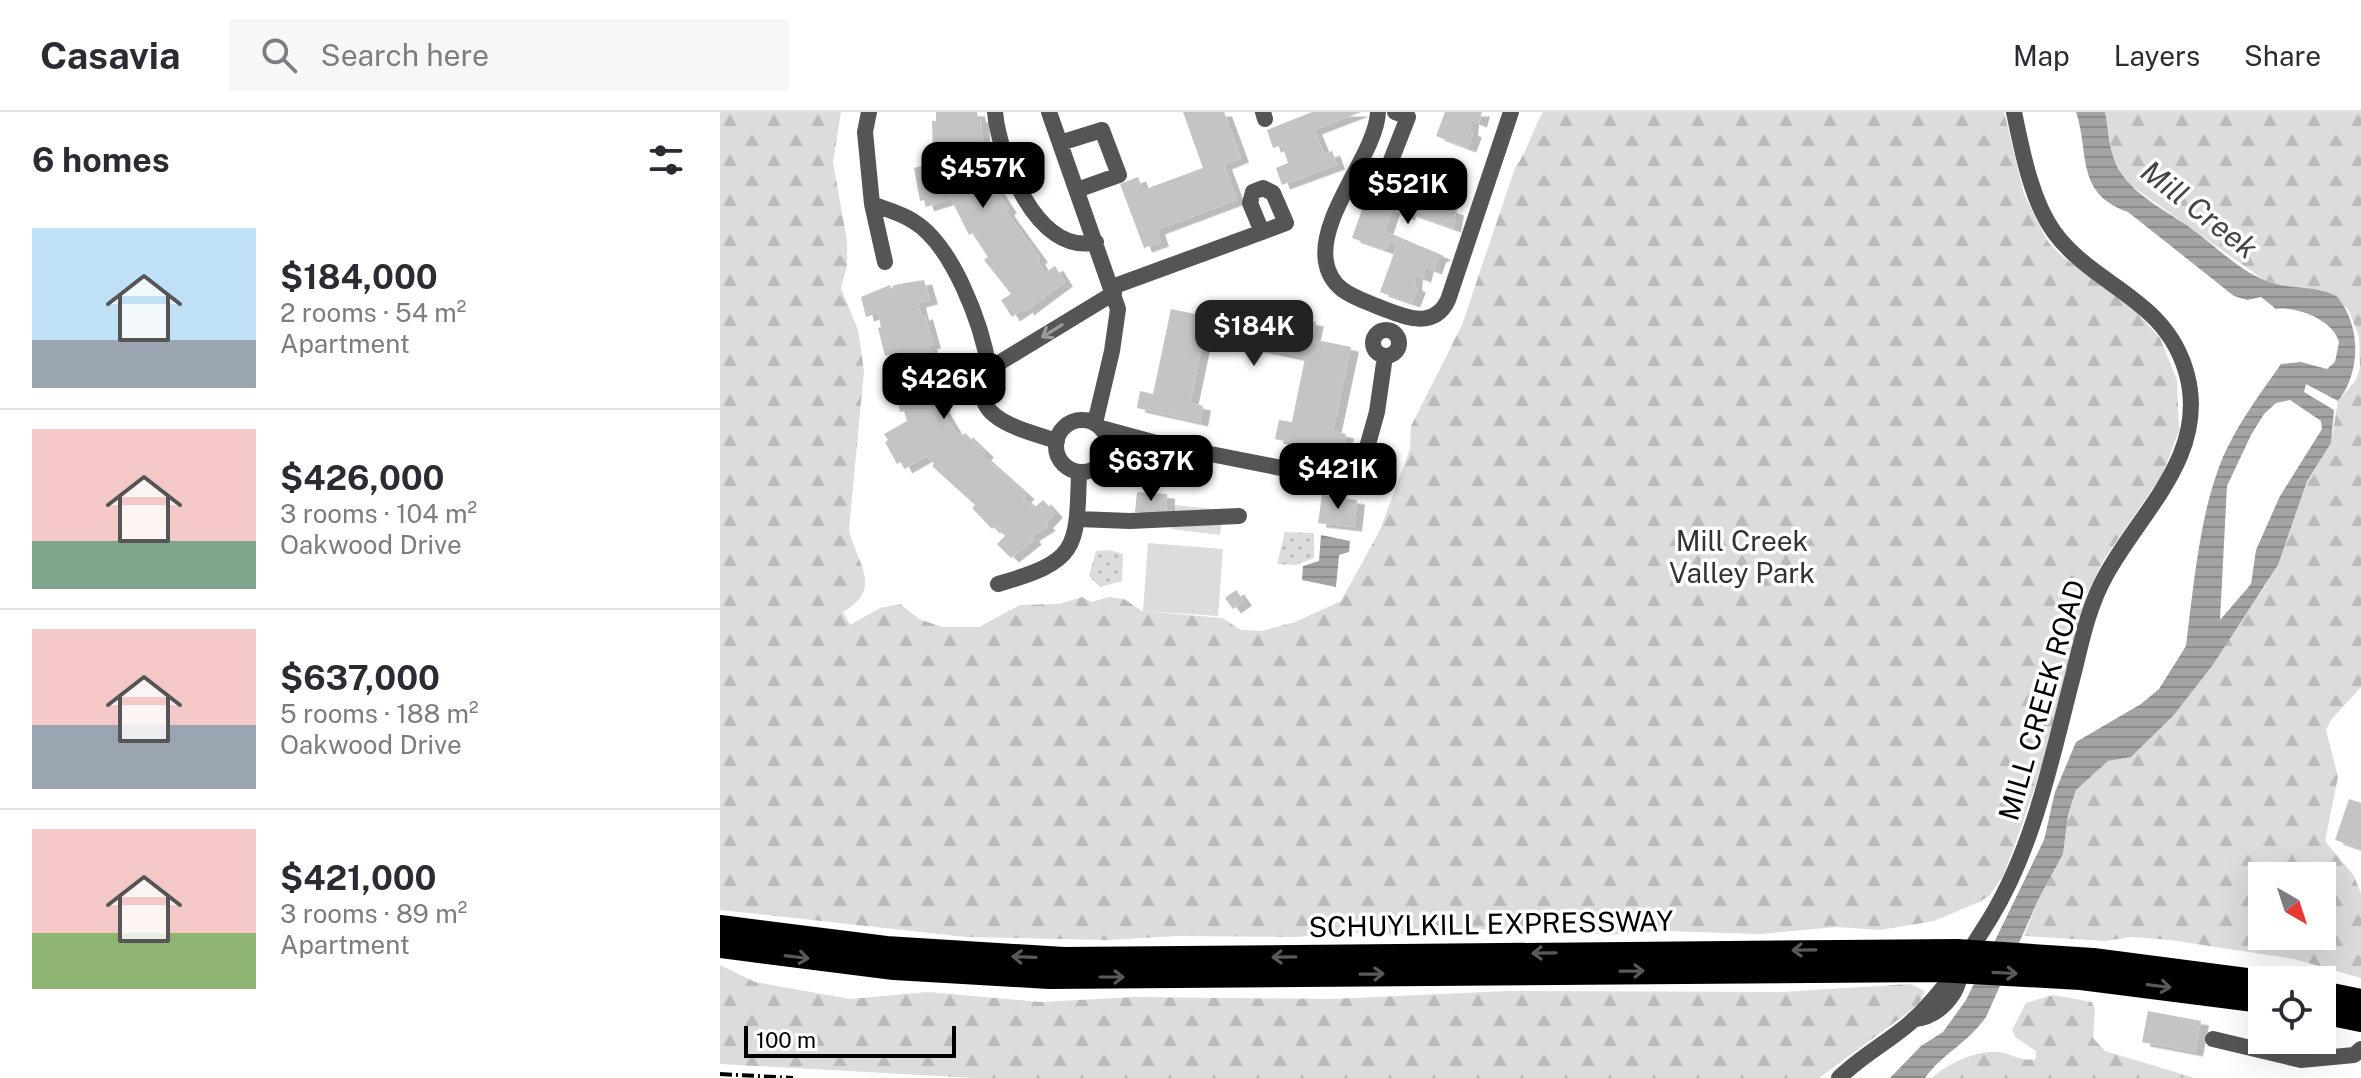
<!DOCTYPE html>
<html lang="en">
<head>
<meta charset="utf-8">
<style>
	:root { --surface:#fff; --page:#f7f7f7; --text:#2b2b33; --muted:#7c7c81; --line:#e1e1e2; --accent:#000 }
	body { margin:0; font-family:"Public Sans",sans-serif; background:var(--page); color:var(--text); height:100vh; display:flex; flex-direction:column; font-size:30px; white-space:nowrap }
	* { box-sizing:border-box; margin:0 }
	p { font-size:26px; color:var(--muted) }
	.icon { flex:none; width:44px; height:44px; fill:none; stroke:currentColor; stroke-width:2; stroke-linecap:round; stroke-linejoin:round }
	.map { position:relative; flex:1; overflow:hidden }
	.sheet { display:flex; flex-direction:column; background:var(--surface); width:720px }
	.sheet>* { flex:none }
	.needle { width:52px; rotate:141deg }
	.fabs { position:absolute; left:1528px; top:750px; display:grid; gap:16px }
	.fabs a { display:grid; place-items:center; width:88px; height:88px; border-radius:0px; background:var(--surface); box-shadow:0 8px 32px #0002; font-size:40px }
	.scale { position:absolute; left:24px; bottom:20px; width:212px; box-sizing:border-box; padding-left:8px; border:4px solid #000; border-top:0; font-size:22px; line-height:28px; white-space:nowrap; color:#000; -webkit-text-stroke:6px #fff; paint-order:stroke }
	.price { position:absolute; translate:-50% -68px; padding:0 18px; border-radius:16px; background:var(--accent); color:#fff; font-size:26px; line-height:52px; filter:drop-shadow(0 2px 4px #0008) }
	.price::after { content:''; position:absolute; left:50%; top:48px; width:24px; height:18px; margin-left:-12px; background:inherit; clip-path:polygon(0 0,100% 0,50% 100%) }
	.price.selected { background:#222; color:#fff }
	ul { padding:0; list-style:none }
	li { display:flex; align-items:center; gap:24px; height:200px; padding:0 32px }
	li+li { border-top:2px solid var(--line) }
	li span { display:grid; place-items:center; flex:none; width:224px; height:160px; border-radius:0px; color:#555 }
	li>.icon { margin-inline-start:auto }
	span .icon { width:96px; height:96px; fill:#fffc; stroke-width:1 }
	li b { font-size:34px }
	h2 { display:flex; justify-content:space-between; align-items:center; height:96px; padding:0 32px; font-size:34px }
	header { display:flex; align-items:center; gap:48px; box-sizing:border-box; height:112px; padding:0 40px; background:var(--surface); border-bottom:2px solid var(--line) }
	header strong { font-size:38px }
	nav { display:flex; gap:44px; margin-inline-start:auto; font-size:28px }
	.search { width:560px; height:72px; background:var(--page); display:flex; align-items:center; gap:20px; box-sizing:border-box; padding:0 28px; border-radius:0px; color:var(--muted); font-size:30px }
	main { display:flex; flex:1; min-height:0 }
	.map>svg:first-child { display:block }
	.grass { fill:url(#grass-dots) }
	.forest { fill:url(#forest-firs); fill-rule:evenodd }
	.pitch { fill:#dcdcdc }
	.water { fill:url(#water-rules); fill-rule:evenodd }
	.building { fill:#c4c4c4; filter:url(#shadow) }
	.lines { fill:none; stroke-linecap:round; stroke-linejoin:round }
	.minor { stroke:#555; stroke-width:16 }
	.highway { stroke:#000; stroke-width:24 }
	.rail { stroke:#000; stroke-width:4; stroke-dasharray:12 4 2 4; stroke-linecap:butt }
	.oneway { stroke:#999 }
	.oneway2 { stroke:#595959 }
	.labels { text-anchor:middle; stroke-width:7; stroke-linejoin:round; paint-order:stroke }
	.park-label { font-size:28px; fill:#333; stroke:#fff }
	.street-label { font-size:28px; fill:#000; stroke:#fff }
	.water-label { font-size:30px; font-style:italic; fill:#444; stroke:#fff }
</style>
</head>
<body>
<header>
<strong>Casavia</strong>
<div class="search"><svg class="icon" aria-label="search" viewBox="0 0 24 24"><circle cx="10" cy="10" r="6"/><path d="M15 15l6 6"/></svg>Search here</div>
<nav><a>Map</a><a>Layers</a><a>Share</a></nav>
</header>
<main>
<section class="sheet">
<h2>6 homes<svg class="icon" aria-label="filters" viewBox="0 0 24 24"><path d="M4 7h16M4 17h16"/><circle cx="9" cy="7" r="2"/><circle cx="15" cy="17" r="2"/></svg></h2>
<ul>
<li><span style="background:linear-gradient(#bfe0f5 70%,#9aa5b1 0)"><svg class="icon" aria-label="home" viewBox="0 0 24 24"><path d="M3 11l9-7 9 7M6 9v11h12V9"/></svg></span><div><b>$184,000</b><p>2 rooms · 54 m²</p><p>Apartment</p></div></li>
<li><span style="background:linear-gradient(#f6c9c9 70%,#7fa58c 0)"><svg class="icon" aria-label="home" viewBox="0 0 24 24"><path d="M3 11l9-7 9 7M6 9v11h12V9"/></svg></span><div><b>$426,000</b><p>3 rooms · 104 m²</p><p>Oakwood Drive</p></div></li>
<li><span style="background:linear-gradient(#f6c9c9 60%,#9aa5b1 0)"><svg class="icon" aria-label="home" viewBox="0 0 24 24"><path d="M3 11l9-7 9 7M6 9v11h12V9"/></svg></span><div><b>$637,000</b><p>5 rooms · 188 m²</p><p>Oakwood Drive</p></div></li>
<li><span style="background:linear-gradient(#f6c9c9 65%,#8fb573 0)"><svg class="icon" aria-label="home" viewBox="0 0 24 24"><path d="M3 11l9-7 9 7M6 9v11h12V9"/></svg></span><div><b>$421,000</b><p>3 rooms · 89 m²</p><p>Apartment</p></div></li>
</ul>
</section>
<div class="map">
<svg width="1641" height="966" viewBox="0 0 1641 966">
	<defs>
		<pattern id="grass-dots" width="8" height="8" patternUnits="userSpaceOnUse" patternTransform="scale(2)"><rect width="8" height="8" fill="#dcdcdc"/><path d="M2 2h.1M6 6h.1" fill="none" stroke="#bbb" stroke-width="1.8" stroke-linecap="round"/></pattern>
		<pattern id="forest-firs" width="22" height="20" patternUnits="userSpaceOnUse" patternTransform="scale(2)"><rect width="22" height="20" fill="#dcdcdc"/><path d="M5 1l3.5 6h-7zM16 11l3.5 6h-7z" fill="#bbb"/></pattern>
		<pattern id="water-rules" width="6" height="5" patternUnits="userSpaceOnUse" patternTransform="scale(2)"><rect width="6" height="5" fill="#a3a3a3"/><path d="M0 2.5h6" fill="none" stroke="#8b8b8b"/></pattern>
		<filter id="shadow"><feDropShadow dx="8" dy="4.5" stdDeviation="0" flood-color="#0004"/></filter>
	</defs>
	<rect width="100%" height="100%" fill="#fff"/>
	<path class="grass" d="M565,420L594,421V446L576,453L557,452Z
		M390,438L403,442L402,469L380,475L369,464L376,439Z"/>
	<path class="forest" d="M0,0H121L113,50L127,129V154L121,176L138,218L144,259L129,418C137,452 164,476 123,500L130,513L160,496L180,492L199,507L222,515H259L300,493L339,492L362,485L371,490L389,485L404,487L422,499L502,506L521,518L542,519L575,510L621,489L660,418L690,337L691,314L742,213L795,56C808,38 812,19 823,0H1284L1304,82L1328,130L1344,146L1408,191L1440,226L1457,268L1459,319L1442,363L1383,449L1367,482L1323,651L1298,724L1283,764L1269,784L1259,790L1214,809L1160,818L1117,815L1040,822L946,819L889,823L812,816L701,819L674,823L646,820L574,825L458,824L386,828L246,825L0,798Z
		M1385,0H1641V575L1611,608L1606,618L1618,665L1605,729L1634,764L1641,782V866L1574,847L1450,828L1412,825L1385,829L1304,824L1319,786L1343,742L1348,703L1356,678L1388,649L1411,645L1453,604L1544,476L1558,453L1587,369L1611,331L1618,289L1636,268L1640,255L1639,224L1628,197L1602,178L1574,177L1544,168L1409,72L1393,47ZM1542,764H1602V824H1542Z
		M0,853L35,870L130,887L208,880L320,890L416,885L611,887L788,879L1062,880L1190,872L1205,879L1199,891L1186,902L1099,966H254L0,952Z
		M1333,883L1372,890L1375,898L1373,926L1385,939L1475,966H1212C1227,951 1263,935 1284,941C1297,945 1302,949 1316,947V939L1295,925L1292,918L1306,891Z"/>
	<path class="pitch" d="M454,393L503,398L500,423L451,417Z
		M428,431L503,437L498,504L423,499Z"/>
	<path class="water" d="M1356,0H1385C1389,19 1389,43 1400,59C1417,87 1452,101 1476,120C1500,138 1524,163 1553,171C1573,178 1602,173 1618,186C1641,214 1641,260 1618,289L1586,272L1584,280L1614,298L1611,331L1587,369L1558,453L1492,554L1453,604L1411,645L1388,649L1356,678L1348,703L1343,742L1319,786L1266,905C1249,930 1222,942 1205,966H1170L1201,934L1223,920L1246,888L1324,728L1335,680L1356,630L1421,592L1439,577L1466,534C1473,478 1479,410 1498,358C1512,319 1538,285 1561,252L1581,250L1607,257L1615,250L1619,230C1613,208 1577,194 1556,197L1541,185L1527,188L1514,184L1408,100C1355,81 1370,43 1356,0ZM1570,288L1601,309L1602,317L1560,384L1536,438L1531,472L1500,508L1507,374L1531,323L1544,302L1556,291Z
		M601,423L630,429L629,440L619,443L616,475L582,468L583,454L599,449Z"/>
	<path class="building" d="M216,0H257L258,6H261L263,37H258L256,45L264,69L270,74L273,72L289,97L286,99L320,146L317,148L325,161L335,154L345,170L306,199L305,196L292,205L281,188L291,182L264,148L268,145L252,121L249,123L231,87L206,95L204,88L200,89L194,56L219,49V39H213L212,9H216Z
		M463,0H504L521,46L504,53L517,88L437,118L441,130L424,136L400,72L418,65L423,78L483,56Z
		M592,0H641L594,18L604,42L612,39L617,53L562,73L556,56L568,51L562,33L553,36L547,18Z
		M725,0H762L759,11L751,8L750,19L754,21L748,36L716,24Z
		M706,47L740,59L734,76L730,74L724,83L733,86L728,96L736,99L733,116L688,100L687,104L672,98L665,119L724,144L718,146L714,158L706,155L703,166L695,163L694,174L698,176L692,191L660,180L677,133L669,130L666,138L632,126L651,72L686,84L683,91L689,93Z
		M204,168L210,188L198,191L201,204L205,203L213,232L209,233L227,288L223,289L222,297L235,319L243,323L245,321L266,341L263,344L307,383L303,386L314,396L323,388L335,401L325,412L328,414L311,425L314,428L291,446L277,432L285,424L275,414L272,417L252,396L255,393L212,354L214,352L207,344L184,357L181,350L177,352L165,330L168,328L164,322L187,309L184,299L180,300L169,243L165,244L158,216L161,215L158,201L146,205L141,185L170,173L171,177L174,173Z
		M493,189L596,210L592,227L631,235L613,319L626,322L622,341L555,327L559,308L572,310L585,246L484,225L470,291L483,294L480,310L417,296L420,279L433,282L451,197L490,205Z
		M417,380L447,382L446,402L415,400Z
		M602,383L637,388L634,415L598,411Z
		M516,478L524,489L513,497L505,486Z
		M1629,687L1641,691V737L1615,728Z
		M1428,899L1481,909L1475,940L1422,930Z"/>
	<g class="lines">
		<path class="minor" d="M149,0L145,20L152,92
			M275,0C279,44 317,145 376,130
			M329,0L398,197L392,239L375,311
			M543,0L545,7
			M658,0C656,42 598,103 606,150C611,179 635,185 659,195C683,204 713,219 728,188L791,0
			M340,31L382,18L399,63L357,78
			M668,56L688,5L675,0
			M165,150L152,92C165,97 181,101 193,109C233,133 262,213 269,257
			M392,175L542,120L566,111L553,81L543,76L533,80L530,91L542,120
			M653 231a13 13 0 1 1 26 0a13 13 0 1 1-26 0Z
			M336 334a26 26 0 1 1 52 0a26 26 0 1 1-52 0Z
			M381,316L440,332L637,371L657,300L665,244
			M337,329C302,317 243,307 269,257L394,181
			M358,407L410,409L519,404
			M278,472C357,449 357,439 359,360
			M1195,907C1218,905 1240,882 1240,858
			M1493,927L1581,948L1634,943L1641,937
			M1119,966C1140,945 1168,930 1190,911C1223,882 1248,842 1271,805C1316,730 1332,643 1354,560C1362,527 1369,493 1386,463C1421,399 1488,343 1467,263C1447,186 1375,176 1334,120C1311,88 1302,38 1294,0"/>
		<path class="highway" d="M0,815L166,836L344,847L1237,839L1373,848L1542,870
			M0,834L174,856L329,865L1216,858L1361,866L1542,889
			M1602,881L1641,889
			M1602,900L1641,908"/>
		<path class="rail" d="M0,962L73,966"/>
	</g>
	<defs><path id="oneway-shaft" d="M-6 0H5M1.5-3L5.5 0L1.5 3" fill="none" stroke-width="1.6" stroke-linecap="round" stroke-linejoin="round" transform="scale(2)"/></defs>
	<use class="oneway" href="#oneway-shaft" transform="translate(332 219) rotate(148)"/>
	<g class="oneway2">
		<use href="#oneway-shaft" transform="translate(1084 838) rotate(179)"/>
		<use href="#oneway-shaft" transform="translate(824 841) rotate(179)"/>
		<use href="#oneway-shaft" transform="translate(77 845) rotate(7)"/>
		<use href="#oneway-shaft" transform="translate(304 845) rotate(-178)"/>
		<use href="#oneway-shaft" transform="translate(564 845) rotate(179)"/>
		<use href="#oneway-shaft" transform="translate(912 859) rotate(-1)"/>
		<use href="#oneway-shaft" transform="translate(1285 861) rotate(3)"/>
		<use href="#oneway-shaft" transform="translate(652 862) rotate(-1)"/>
		<use href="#oneway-shaft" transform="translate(392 865)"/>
		<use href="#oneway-shaft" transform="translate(1439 874) rotate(7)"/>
	</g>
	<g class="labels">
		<g class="park-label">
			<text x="1022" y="439">Mill Creek<tspan x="1022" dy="32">Valley Park</tspan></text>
		</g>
		<g class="street-label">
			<text transform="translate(1322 588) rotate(-74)" y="10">MILL CREEK ROAD</text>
			<text transform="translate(771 812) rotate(-1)" y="10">SCHUYLKILL EXPRESSWAY</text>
		</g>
		<g class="water-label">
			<text transform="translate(1479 98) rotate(38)" y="10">Mill Creek</text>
		</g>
	</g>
</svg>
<div class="fabs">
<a><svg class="needle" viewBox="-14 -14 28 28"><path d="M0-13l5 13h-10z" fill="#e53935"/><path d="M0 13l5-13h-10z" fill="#7c7c81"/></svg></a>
<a><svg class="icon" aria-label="locate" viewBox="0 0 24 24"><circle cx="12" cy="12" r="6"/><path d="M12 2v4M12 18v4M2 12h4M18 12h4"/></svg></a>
</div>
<div class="scale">100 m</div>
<b class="price" style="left:263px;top:98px">$457K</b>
<b class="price" style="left:688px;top:114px">$521K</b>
<b class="price selected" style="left:534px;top:256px">$184K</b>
<b class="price" style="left:224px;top:309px">$426K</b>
<b class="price" style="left:431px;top:391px">$637K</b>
<b class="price" style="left:618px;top:399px">$421K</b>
</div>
</main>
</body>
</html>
